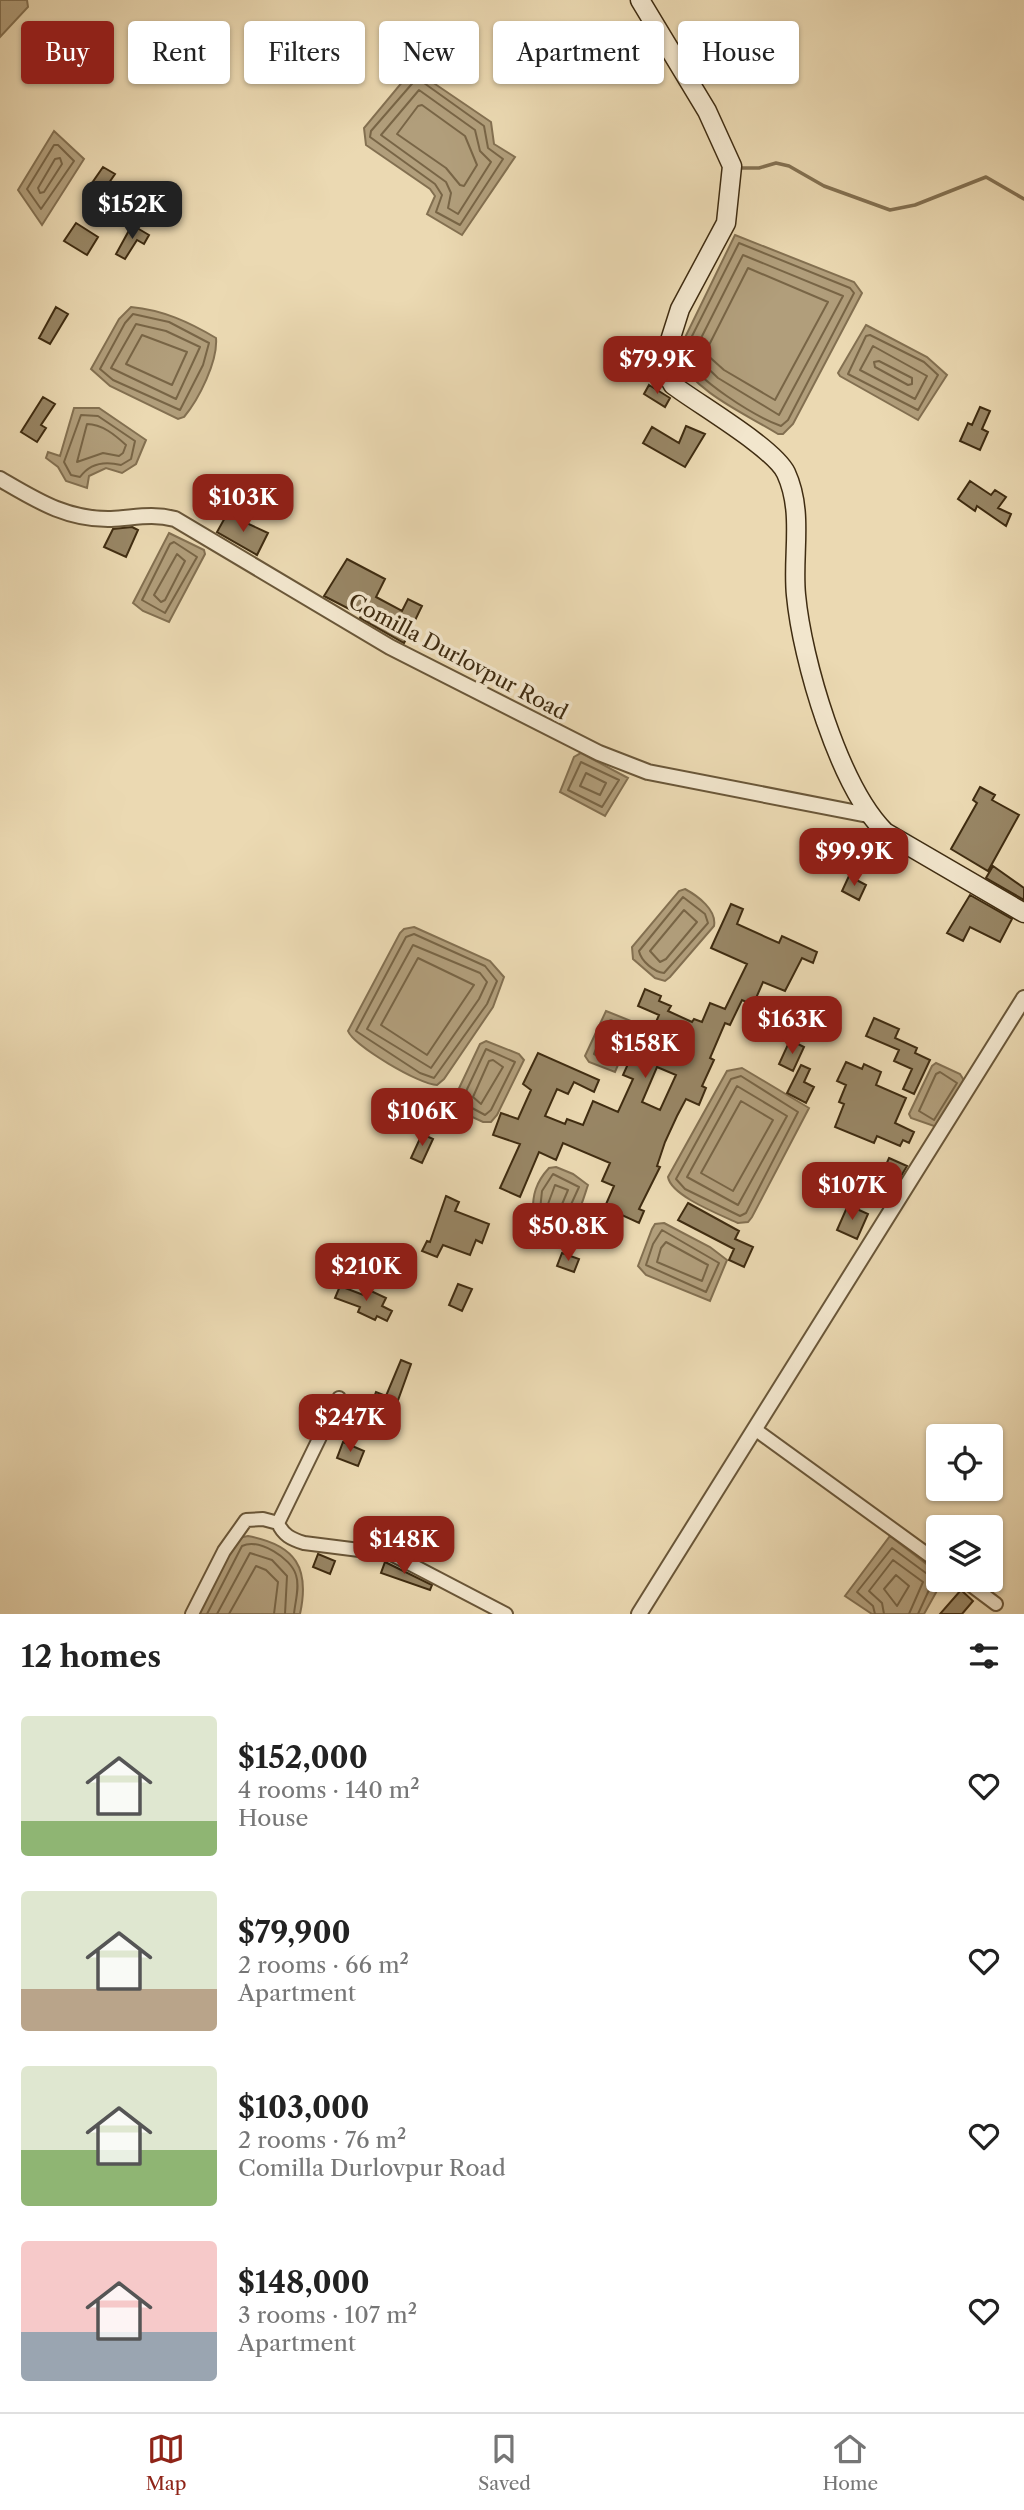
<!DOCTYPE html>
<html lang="en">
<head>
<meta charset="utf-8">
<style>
	:root { --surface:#fff; --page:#f6f6f6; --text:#222; --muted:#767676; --line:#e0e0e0; --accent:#8f2418 }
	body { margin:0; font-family:"Libre Caslon Text",serif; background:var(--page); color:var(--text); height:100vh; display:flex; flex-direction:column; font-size:26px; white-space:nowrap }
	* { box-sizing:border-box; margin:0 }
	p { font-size:23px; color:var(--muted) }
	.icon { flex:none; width:38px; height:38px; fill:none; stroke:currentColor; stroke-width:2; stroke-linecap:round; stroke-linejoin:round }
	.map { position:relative; height:1614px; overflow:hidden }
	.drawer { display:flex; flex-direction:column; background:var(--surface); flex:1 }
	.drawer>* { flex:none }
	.banner { position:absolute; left:21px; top:21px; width:984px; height:63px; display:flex; gap:14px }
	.fabs { position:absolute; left:926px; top:1424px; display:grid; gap:14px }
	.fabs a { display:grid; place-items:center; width:77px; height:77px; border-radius:7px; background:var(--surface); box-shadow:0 2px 5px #0004; font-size:35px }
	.price { position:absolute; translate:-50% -60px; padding:0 16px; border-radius:14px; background:var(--accent); color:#fff; font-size:23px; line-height:46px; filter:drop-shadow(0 2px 4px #0008) }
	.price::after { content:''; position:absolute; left:50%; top:42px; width:21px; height:16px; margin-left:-10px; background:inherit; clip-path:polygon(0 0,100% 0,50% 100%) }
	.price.current { background:#222; color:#fff }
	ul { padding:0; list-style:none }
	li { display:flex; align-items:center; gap:21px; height:175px; padding:0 21px }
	li span { display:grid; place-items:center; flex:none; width:196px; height:140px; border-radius:7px; color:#555 }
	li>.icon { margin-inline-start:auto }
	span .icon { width:84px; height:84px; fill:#fffc; stroke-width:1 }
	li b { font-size:30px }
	h2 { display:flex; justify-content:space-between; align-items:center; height:84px; padding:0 21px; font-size:30px }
	.tag { padding:0 24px; border-radius:7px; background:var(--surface); box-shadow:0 2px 5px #0004; font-size:24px; line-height:63px }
	.tag.current { background:var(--accent); color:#fff }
	.tab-bar { display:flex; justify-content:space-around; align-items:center; height:98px; border-top:2px solid var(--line); background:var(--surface); font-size:19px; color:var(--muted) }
	.tab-bar a { display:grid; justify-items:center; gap:4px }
	.tab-bar .current { color:var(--accent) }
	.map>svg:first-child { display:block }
	.water { fill:#b19e7b; stroke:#837051; stroke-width:2 }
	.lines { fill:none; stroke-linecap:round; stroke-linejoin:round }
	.shore { stroke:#786546; stroke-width:2 }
	.stream { stroke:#837051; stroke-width:3.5 }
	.building { fill:#988665; stroke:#3f2c11; stroke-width:2; fill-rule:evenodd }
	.minor-casing { stroke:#6a5739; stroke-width:16 }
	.tertiary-casing { stroke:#6a5739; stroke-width:18 }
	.secondary-casing { stroke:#3f2c11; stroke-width:21 }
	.minor { stroke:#f2e6cd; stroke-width:12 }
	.tertiary { stroke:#f2e6cd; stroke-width:14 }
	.secondary { stroke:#f2e6cd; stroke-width:18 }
	.labels { text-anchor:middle; stroke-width:7; stroke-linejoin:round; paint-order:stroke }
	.street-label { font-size:21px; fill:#3f2c11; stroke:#f2e6cd }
</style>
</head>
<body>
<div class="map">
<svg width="1024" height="1614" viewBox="0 0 1024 1614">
	<rect width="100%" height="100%" fill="#ebd9b2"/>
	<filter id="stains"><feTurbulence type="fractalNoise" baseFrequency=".00286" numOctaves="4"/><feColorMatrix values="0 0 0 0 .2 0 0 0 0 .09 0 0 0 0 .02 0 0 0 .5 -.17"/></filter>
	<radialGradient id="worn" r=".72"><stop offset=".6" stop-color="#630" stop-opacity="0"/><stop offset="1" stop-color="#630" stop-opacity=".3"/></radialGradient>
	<path class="water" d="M0,0H27L28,7L0,37Z
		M413,69L491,122L494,144L515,157L462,235L427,214L435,196L430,189L366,145L364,128Z
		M54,131L84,159L42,225L18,190Z
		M735,235L854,282L862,293L793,424L783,434H778C744,413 696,393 676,356Z
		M131,307C163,310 189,322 216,338C218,361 199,399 184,417L178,419L110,386L91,369L119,319Z
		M866,325L927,357L947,375L918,420L840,376L838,373Z
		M74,408H99L146,440L136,464L122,473L106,468L89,476L87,488L66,481L58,467L46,458L48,452L60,456Z
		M169,533L204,550L205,554L169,622L143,611L133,603Z
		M581,753L628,778L605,816L560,792L574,757Z
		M685,889C698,896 717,910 714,926L670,977L665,981L655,978L633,959L632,947L679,891Z
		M414,927L490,961L504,977L493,1007L444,1079L437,1085C420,1085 354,1046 348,1031L400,933L404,929Z
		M606,1011L636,1023L615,1072L589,1062L585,1056Z
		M486,1041L519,1054L524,1060L497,1115L491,1122H483L455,1109L452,1103L480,1044Z
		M936,1063L960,1074L965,1082L937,1127L911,1118L909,1114L932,1066Z
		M742,1068L809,1108L752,1217L748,1222L738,1223C721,1215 671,1196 668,1177L727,1071Z
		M556,1167L573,1174L588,1185C583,1199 578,1223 563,1228L533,1215C532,1195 536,1182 549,1168Z
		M664,1223L710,1247L727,1260L710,1301L646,1275L638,1266L652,1229L655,1224Z
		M248,1536C296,1545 310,1568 300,1614H199L238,1538Z
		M890,1536L938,1573V1580H943L924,1614H872L845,1596Z"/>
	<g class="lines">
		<path class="shore" d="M417,78L484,126L488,148L503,159L460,225L436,212L442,195L435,184L370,137L371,131Z
			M419,90L475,130L480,151L491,162L458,214L448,208L451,193L446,182L381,135Z
			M422,105L465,136L477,165L464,186L460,185L446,168L397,134L418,106Z
			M54,145H58L74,161L41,209L27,189Z
			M60,158L62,164L44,192L40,193L38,188L55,159Z
			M739,243L850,288L854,293L788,420L781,426C754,416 696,380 683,354Z
			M743,255L843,296L779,415L718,378L693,354Z
			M748,268L828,302L775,400L724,370L705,353Z
			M133,314L169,322L209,343L203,365L180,410L113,380L100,369L125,323Z
			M136,324L166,331L200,347L176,399L111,368Z
			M142,335L187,352L172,385L126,364Z
			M870,335L924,362L938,375L918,410L848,374L866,336Z
			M873,346L927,376L915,399L860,370Z
			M879,361L912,378V384L908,385L875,367L874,362Z
			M81,415L98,416L135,441L131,459L121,465C105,461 90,463 80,477L71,475L64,462Z
			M87,424C102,424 115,435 126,445L123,453L119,456L103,453L77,462Z
			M174,542L197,557L165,613L142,600L170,544Z
			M177,554L185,561L165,600L161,602L154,595Z
			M581,762L619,780L602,807L568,790Z
			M586,773L606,783L600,795L580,786Z
			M683,897L705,914L708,923L664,973C654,972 641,961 639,951Z
			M684,910L697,922L666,959L660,962L650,951Z
			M414,934L485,966L497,981L487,1004L434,1078L420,1073L356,1031L406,937Z
			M413,945L480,973L487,982L479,999L431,1068L367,1029Z
			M418,958L474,985L427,1055L381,1025Z
			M611,1020L628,1029L611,1063L594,1054L607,1022Z
			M486,1049L515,1062L491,1110L485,1115L461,1102Z
			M493,1060L503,1067L481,1104L473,1097L489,1061Z
			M940,1072L957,1083L934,1120L919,1111L936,1074Z
			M741,1076L798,1112L746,1213L740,1216L685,1189L676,1179L731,1079Z
			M737,1086L787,1116L738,1205L687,1177Z
			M741,1101L773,1120L733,1191L701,1173Z
			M553,1174L579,1187L564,1220L540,1210L542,1191Z
			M555,1185L568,1190L560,1209L548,1204Z
			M662,1230L719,1263L706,1292L646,1265L653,1244Z
			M666,1242L708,1265L702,1281L657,1262L661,1248Z
			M896,1575L909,1586L897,1606L884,1589Z
			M207,1614L242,1546C259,1538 291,1558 296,1575C300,1587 295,1602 294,1614
			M217,1614L250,1553L272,1560L287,1576L285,1614
			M229,1614L256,1566L266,1570L278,1582L274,1614
			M875,1614L873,1606L857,1592L892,1548L934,1579L918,1614
			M884,1614L882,1603L869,1591L893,1560L923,1582L909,1614"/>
		<path class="stream" d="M740,168H759L776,163L789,166L824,186L890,210L915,205L986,177L1024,199"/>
	</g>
	<path class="building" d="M103,167L115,174L104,190L92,183Z
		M76,223L98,237L87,255L64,241Z
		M132,225L149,235L144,244L137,240L125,259L116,254Z
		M56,307L68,314L50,344L39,338Z
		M649,385L670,398L665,407L644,394Z
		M43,397L55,404L41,425L46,428L37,442L21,432Z
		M980,407L990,411L982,429L988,432L980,450L960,441L968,423L972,425Z
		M686,426L705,434L685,467L643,443L652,427L679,443Z
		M970,481L991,495L995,490L1006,497L998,508L1011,514L1006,526L977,506L975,511L958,499Z
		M227,514L268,533L257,555L217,532Z
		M132,527L138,530L126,557L104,547L113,529Z
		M347,559L385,579L376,597L402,611L408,599L422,606L404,643L360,618L361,615L324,596Z
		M980,787L995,795L992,800L1019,815L988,871L951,849L977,803L973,800Z
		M993,866L1024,888V900L986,878Z
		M849,876L866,885L859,900L842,891Z
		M970,895L1012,919L1000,942L970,927L963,941L947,933Z
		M731,904L743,909L737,924L779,943L782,936L817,952L813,963L802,958L785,991L763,982L753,1005L742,1000L730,1025L725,1023L710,1058L714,1060L702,1086L706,1088L699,1105L686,1099L677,1116L665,1142L657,1166L660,1167L639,1209L644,1211L639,1223L622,1215L620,1220L603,1211L614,1186L602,1181L610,1163L563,1143L556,1160L539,1152L520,1197L500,1188L520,1144L493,1135L501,1113L518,1119L531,1090L523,1084L538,1053L599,1080L594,1092L574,1082L568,1094L557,1089L545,1116L565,1124L567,1119L583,1125L593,1101L618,1112L633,1079L623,1075L642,1033L650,1036L659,1015L638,1006L645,989L661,996L659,1001L671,1006L668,1011L692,1022L694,1019L702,1022L710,1003L725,1009L747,964L711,948ZM657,1067L676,1075L660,1110L642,1102Z
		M874,1018L899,1029L895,1038L917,1048L915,1053L930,1060L914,1094L903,1089L912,1069L894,1061L899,1050L866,1036Z
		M790,1040L804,1047L793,1071L779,1064Z
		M846,1062L862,1069L864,1064L881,1072L876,1085L906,1098L895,1123L914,1132L909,1143L903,1140L900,1146L877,1136L874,1143L835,1127L844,1104L839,1102L846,1085L837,1081Z
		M801,1065L810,1069L804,1082L814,1087L806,1103L787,1093Z
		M422,1134L433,1139L422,1163L411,1158Z
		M889,1158L907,1166L897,1183L881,1176Z
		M446,1196L459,1202L455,1211L489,1224L482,1243L476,1240L470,1255L443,1245L437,1257L422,1251L427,1241L430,1242Z
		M688,1203L739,1231L735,1239L753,1247L744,1267L729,1260L734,1249L678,1220Z
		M848,1205L868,1214L857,1239L837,1230Z
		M562,1253L579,1259L574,1272L557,1266Z
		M458,1284L472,1289L462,1311L449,1305Z
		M340,1286L366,1296L369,1290L386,1298L382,1306L392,1311L387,1321L377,1316L375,1320L358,1312L360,1307L335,1298Z
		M401,1360L411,1364L392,1417L370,1408L376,1392L386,1396Z
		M343,1442L364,1451L358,1466L337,1458Z
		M318,1554L335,1561L330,1574L313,1567Z
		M385,1562L432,1585L430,1590L381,1573Z
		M961,1590L973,1601L962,1614H940Z"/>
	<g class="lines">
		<g class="minor-casing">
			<path id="minor" d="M339,1398L278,1523C283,1535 291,1539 304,1543L391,1554L506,1614
				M756,1430L938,1562
				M964,1580L996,1604
				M192,1614L224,1551L246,1520L263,1519L278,1523"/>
		</g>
		<g class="tertiary-casing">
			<path id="tertiary" d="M0,479C36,500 67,520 111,519C134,518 152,513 175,519L390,647L599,753L648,772L868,815
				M639,1614L1024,998"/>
		</g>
		<g class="secondary-casing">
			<path id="secondary" d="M640,0L707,111L732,166L726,223L680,309L667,350L665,371L673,385C698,404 774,448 786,473C804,512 792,555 796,595C802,660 839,786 885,832L1024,913"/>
		</g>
		<use href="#minor" class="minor"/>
		<use href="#tertiary" class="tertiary"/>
		<use href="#secondary" class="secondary"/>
	</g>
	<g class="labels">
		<g class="street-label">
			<text transform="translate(458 657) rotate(28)" y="7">Comilla Durlovpur Road</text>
		</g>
	</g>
	<rect width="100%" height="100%" filter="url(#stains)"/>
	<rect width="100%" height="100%" fill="url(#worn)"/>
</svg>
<div class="fabs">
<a><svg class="icon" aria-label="locate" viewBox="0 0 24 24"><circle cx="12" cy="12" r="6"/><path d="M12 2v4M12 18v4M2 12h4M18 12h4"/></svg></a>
<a><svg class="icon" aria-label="layers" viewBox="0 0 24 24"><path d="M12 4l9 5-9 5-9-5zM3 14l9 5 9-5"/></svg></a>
</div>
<b class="price current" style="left:132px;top:241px">$152K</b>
<b class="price" style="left:657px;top:396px">$79.9K</b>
<b class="price" style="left:243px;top:534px">$103K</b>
<b class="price" style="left:854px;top:888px">$99.9K</b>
<b class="price" style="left:792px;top:1056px">$163K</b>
<b class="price" style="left:645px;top:1080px">$158K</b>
<b class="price" style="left:422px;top:1148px">$106K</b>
<b class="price" style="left:852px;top:1222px">$107K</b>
<b class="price" style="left:568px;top:1263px">$50.8K</b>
<b class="price" style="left:366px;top:1303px">$210K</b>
<b class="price" style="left:350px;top:1454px">$247K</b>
<b class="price" style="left:404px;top:1576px">$148K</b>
<div class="banner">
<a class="tag current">Buy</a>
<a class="tag">Rent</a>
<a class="tag">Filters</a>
<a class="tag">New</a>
<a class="tag">Apartment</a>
<a class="tag">House</a>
</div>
</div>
<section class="drawer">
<h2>12 homes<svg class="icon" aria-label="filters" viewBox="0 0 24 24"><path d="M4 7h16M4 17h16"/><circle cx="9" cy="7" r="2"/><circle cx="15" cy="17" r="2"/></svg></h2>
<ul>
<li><span style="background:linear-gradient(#dfe7d0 75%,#8fb573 0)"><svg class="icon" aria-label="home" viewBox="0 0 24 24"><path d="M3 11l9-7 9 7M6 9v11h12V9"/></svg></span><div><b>$152,000</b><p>4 rooms · 140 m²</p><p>House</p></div><svg class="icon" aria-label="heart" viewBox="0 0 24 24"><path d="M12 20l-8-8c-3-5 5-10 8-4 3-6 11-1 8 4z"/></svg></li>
<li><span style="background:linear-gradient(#dfe7d0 70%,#b9a48a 0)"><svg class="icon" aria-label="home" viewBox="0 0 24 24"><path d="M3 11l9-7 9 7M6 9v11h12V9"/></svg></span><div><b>$79,900</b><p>2 rooms · 66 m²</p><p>Apartment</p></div><svg class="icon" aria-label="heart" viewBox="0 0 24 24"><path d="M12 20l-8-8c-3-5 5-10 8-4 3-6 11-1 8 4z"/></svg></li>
<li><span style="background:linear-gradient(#dfe7d0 60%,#8fb573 0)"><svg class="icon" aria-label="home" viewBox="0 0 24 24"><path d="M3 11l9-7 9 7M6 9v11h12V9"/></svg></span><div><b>$103,000</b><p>2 rooms · 76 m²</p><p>Comilla Durlovpur Road</p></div><svg class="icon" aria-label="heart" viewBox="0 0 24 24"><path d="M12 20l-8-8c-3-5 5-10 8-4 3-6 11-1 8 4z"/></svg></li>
<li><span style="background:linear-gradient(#f6c9c9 65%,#9aa5b1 0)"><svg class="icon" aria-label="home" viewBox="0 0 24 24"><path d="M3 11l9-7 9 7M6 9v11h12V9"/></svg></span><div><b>$148,000</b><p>3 rooms · 107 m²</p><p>Apartment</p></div><svg class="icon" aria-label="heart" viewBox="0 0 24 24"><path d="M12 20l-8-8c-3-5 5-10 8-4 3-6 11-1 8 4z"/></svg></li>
</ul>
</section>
<nav class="tab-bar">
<a class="current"><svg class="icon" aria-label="map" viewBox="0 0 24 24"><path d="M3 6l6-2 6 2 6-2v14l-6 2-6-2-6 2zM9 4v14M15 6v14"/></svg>Map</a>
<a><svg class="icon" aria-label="saved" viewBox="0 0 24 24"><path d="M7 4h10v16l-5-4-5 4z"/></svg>Saved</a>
<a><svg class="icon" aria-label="home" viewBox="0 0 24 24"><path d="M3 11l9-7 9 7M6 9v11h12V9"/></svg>Home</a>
</nav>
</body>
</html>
